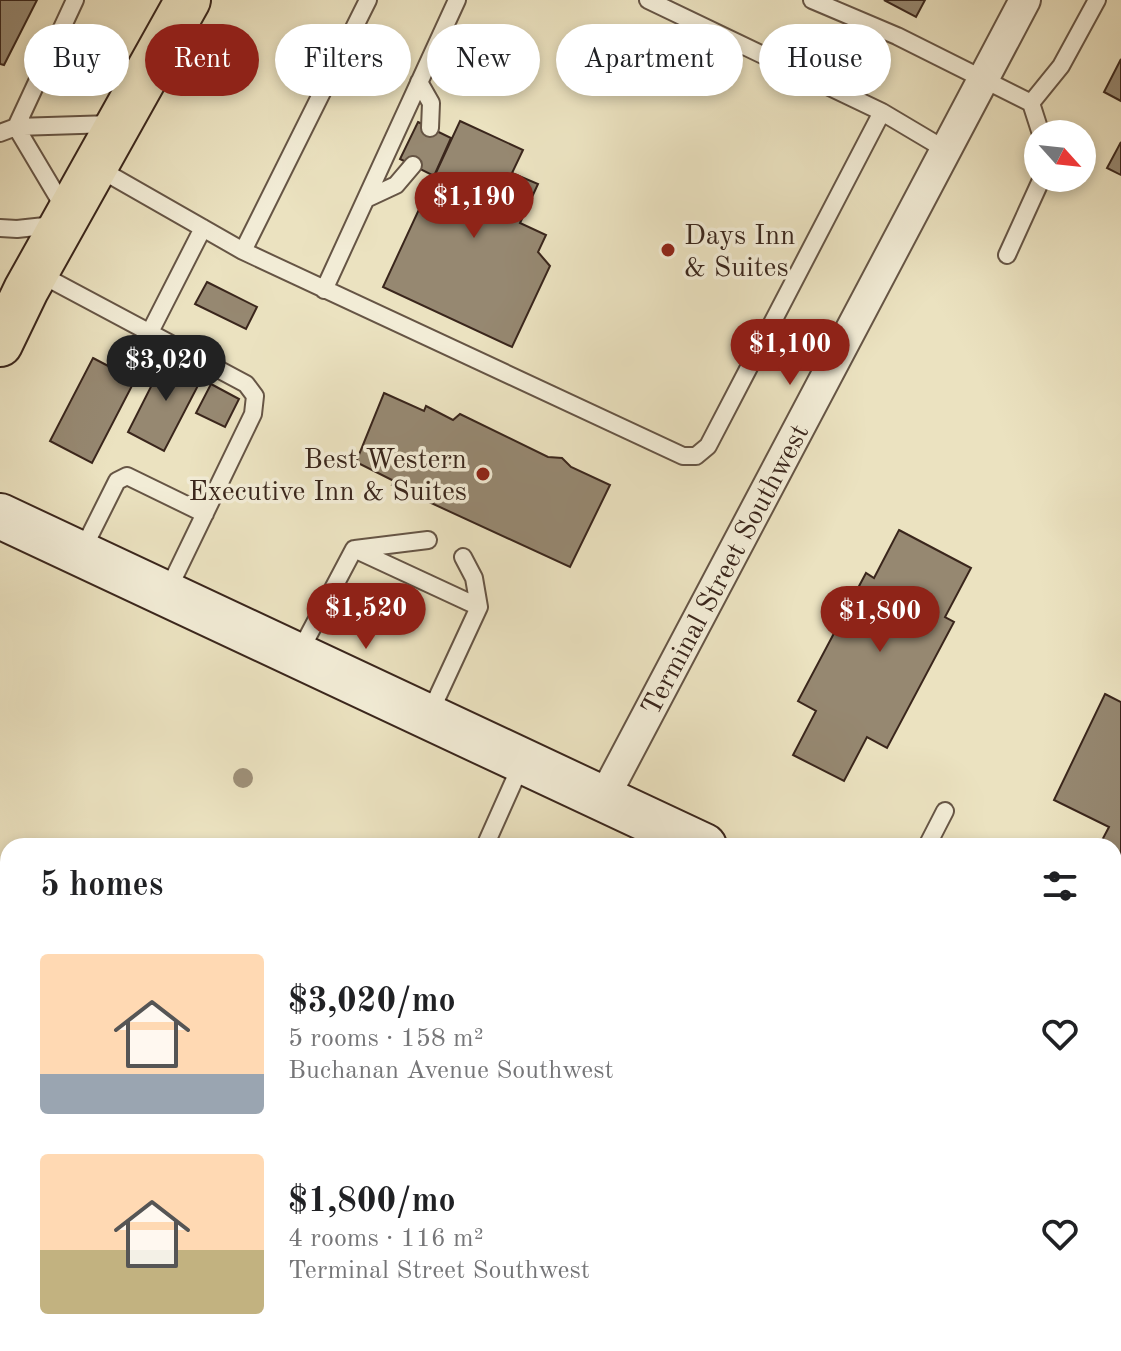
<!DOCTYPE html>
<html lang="en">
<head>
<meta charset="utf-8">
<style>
	:root { --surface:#fff; --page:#f6f6f6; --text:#202124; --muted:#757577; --accent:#8f2418 }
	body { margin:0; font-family:"Old Standard TT",serif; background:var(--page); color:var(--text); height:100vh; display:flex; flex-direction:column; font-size:30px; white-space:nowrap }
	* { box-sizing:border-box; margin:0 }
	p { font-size:26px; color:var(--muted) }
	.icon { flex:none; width:44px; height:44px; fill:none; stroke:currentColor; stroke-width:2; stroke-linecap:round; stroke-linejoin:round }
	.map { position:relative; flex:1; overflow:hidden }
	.side { position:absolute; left:0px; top:838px; width:1122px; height:514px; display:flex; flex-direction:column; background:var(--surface); border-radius:24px 24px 0 0; box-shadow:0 4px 12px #0003 }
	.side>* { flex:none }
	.hud { position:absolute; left:24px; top:24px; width:1074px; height:72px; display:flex; gap:16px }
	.needle { width:52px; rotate:117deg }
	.controls { position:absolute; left:1024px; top:120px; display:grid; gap:16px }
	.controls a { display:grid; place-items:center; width:72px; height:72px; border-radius:50%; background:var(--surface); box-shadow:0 4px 12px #0003; font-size:40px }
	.price { position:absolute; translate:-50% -68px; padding:0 18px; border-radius:28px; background:var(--accent); color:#fff; font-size:26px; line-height:52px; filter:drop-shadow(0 2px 4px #0008) }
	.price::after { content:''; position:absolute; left:50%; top:48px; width:24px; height:18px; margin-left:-12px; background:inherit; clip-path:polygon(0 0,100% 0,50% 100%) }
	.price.selected { background:#222; color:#fff }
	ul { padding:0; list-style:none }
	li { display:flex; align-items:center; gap:24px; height:200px; padding:0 40px }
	li span { display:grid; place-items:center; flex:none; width:224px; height:160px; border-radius:8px; color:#555 }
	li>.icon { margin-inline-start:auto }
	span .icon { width:96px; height:96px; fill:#fffc; stroke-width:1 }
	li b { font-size:34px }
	h2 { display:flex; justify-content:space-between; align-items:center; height:96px; padding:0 40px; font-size:34px }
	.chip { padding:0 28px; border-radius:36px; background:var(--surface); box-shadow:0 4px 12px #0003; font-size:28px; line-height:72px }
	.chip.selected { background:var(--accent); color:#fff }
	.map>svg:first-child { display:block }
	.building { fill:#968871; stroke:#3a261c; stroke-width:2 }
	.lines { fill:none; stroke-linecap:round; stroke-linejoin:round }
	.lane-casing { stroke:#665545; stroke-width:20 }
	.street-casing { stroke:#665545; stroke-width:34 }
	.secondary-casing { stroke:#3a261c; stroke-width:48 }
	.primary-casing { stroke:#3a261c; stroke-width:48 }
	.lane { stroke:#f2ecd6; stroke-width:16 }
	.street { stroke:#f2ecd6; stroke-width:30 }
	.secondary { stroke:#f2ecd6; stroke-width:44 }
	.primary { stroke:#ebe2c0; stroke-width:44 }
	.tree { fill:#9e9078 }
	.poi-dot { fill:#8f2418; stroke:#f2ecd6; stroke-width:3 }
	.labels { text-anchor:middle; stroke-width:7; stroke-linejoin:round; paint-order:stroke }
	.poi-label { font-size:28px; fill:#3a261c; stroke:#f2ecd6; text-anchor:start }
	.street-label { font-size:28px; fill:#3a261c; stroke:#f2ecd6 }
</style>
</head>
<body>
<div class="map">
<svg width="1121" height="1351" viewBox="0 0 1121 1351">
	<rect width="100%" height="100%" fill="#ebe2c0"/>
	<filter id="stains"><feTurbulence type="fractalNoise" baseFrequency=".0025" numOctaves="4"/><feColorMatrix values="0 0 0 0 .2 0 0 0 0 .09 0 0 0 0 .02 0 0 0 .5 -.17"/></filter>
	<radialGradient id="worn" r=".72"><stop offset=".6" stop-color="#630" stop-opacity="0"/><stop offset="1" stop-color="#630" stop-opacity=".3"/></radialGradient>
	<path class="building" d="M0,0H37L4,65L0,64Z
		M884,0H925L916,17Z
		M1121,59V101L1104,92Z
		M460,121L523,150L512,173L538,184L520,223L546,235L538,252L550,266L512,347L383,287Z
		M418,122L451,138L434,176L400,159Z
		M1121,142V175L1107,168Z
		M207,282L257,307L246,329L195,304Z
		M167,355L204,374L164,451L128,432Z
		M93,358L135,380L92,463L50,441Z
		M211,384L239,399L225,427L196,413Z
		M384,393L424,411L426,406L453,420L460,414L548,457L562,458L571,467L610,485L570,567L392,485L394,481L356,462Z
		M899,530L971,568L945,617L954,622L887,748L867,737L844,781L793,755L816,711L798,701L866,573L874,578Z
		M1105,694L1121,702V909L1114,905V846H1099L1109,827L1054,800Z
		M379,1344H936L938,1351H355Z"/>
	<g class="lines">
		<g class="lane-casing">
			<path id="lane" d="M648,0L882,112L946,150
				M812,0L897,36L1031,103L1041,134
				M419,82L431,103L430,128
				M1031,103L1061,66L1097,0
				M16,127L75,0
				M16,127L66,211
				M0,133L16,127L112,124
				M96,167L243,251L368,0
				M366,199L396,185L413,165
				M0,228L17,229L54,225
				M243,251L683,456H696L708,446L882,112
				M1007,255L1042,178
				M38,273L246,384L255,396L253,414L166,594
				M324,290L457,0
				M150,332L203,228
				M355,549L428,540
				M81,553L117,481L127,476L205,514
				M463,557L474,578L479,607
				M298,655L354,549L479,607L429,715
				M485,846L522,763
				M927,846L945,811
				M1114,1308L1121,1311"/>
		</g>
		<g class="street-casing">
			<path id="street" d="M603,799L1025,0"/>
		</g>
		<g class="secondary-casing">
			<path id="secondary" d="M0,516L704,846
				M1114,1038L1121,1041"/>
		</g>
		<g class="primary-casing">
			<path id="primary" d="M0,344L26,290L188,0"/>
		</g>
		<use href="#lane" class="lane"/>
		<use href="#street" class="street"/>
		<use href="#secondary" class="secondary"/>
		<use href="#primary" class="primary"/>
	</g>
	<circle class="tree" cx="243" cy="778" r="10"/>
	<g class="poi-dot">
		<circle cx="668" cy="250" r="8"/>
		<circle cx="483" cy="474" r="8"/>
	</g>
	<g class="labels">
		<g class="poi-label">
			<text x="684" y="244">Days Inn<tspan x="684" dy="32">&amp; Suites</tspan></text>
			<text x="467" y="468" text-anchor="end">Best Western<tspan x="467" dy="32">Executive Inn &amp; Suites</tspan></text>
		</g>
		<g class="street-label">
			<text transform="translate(724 569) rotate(-62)" y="10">Terminal Street Southwest</text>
		</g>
	</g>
	<rect width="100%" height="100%" filter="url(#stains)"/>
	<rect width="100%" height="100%" fill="url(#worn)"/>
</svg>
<div class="controls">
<a><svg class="needle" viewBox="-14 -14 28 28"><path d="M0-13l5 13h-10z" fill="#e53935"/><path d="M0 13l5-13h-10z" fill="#757577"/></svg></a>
</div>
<b class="price" style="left:474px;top:240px">$1,190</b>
<b class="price" style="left:790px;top:387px">$1,100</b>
<b class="price selected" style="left:166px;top:403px">$3,020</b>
<b class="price" style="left:366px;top:651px">$1,520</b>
<b class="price" style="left:880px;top:654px">$1,800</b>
<div class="hud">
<a class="chip">Buy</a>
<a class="chip selected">Rent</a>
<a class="chip">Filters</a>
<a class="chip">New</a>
<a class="chip">Apartment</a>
<a class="chip">House</a>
</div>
<section class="side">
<h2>5 homes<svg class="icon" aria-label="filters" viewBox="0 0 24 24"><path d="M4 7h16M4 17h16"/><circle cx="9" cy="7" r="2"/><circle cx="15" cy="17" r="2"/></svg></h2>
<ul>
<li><span style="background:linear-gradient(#ffd9b3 75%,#9aa5b1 0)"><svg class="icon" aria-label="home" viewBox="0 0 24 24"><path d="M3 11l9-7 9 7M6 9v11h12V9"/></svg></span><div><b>$3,020/mo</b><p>5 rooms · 158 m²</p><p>Buchanan Avenue Southwest</p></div><svg class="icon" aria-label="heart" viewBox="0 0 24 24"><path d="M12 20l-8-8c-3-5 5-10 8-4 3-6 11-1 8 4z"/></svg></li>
<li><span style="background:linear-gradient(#ffd9b3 60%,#c2b280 0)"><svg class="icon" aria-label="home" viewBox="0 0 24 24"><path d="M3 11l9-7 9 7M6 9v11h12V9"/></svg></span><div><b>$1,800/mo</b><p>4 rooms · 116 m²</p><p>Terminal Street Southwest</p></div><svg class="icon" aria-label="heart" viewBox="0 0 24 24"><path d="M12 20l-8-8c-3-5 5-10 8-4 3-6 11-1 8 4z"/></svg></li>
</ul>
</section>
</div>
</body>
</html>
